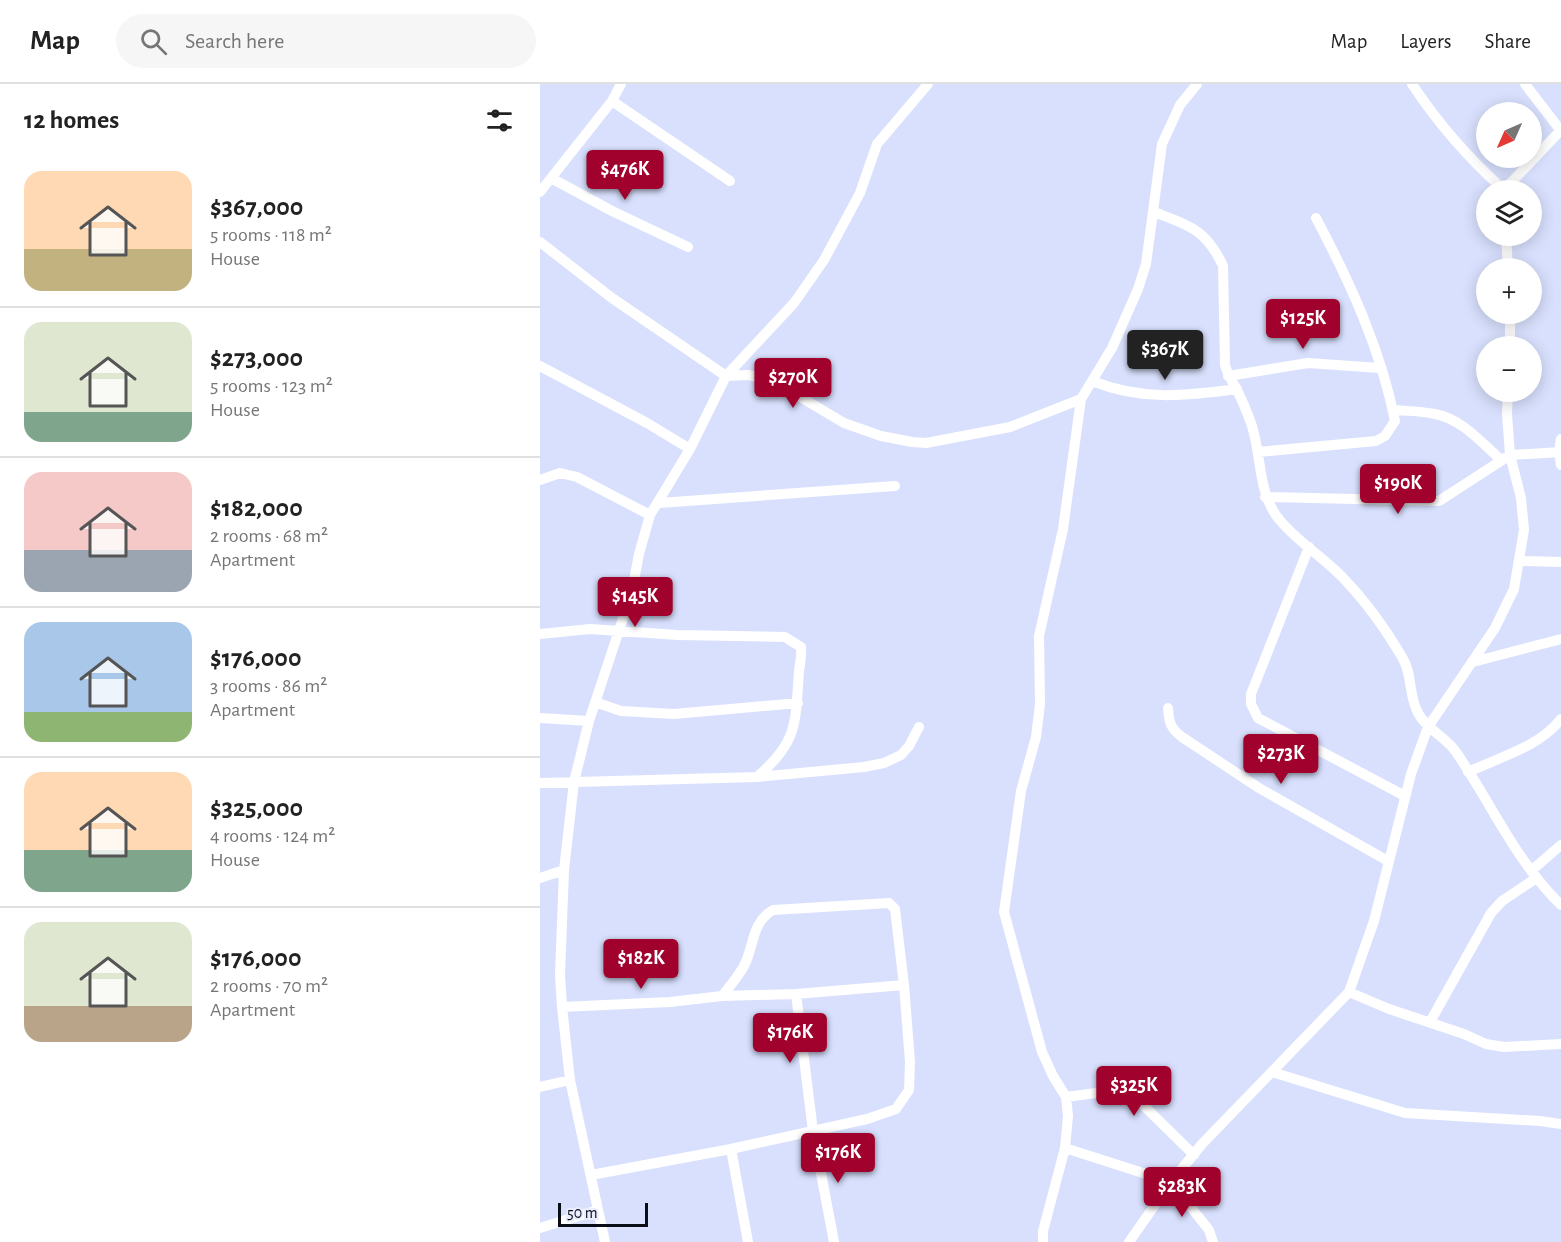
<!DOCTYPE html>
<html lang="en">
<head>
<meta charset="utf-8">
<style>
	:root { --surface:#fff; --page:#f6f6f6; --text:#222; --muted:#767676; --line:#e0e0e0; --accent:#a1012d }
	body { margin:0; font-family:"Alegreya Sans",sans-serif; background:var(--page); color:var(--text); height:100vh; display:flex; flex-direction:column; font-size:22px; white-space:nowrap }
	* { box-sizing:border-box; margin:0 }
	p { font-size:20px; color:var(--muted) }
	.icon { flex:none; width:33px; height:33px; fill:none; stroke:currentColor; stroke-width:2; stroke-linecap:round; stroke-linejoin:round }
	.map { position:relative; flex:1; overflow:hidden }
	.sheet { display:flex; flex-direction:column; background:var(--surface); width:540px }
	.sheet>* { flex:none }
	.needle { width:39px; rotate:225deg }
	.buttons { position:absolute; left:936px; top:18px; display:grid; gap:12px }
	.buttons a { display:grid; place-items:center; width:66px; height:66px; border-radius:50%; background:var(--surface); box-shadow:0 3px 15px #0003; font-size:30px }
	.scale { position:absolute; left:18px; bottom:15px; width:90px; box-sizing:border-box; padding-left:6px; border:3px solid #0b0d16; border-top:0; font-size:16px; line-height:21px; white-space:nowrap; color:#0b0d16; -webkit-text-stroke:4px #e9edff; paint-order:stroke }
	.price { position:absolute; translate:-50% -51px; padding:0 14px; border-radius:6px; background:var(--accent); color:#fff; font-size:20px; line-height:39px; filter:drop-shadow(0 2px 3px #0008) }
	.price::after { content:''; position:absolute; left:50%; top:36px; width:18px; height:14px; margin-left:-9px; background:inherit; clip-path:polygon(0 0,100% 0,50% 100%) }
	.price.active { background:#222; color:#fff }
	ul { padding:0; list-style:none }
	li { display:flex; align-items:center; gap:18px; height:150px; padding:0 24px }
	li+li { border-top:2px solid var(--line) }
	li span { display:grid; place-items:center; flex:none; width:168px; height:120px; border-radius:18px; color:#555 }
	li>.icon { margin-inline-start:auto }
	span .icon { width:72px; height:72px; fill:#fffc; stroke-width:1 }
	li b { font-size:26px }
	h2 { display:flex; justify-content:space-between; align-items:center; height:72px; padding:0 24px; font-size:26px }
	header { display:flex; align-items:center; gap:36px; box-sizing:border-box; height:84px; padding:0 30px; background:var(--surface); border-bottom:2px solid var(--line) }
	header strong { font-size:28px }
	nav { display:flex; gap:33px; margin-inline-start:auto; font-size:21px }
	.search { width:420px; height:54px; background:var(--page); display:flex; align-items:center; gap:15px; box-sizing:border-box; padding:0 21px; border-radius:33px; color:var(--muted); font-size:22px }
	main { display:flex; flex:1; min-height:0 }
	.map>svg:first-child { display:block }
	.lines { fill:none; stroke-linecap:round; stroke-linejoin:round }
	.street { stroke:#fff; stroke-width:10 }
</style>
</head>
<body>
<header>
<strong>Map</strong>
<div class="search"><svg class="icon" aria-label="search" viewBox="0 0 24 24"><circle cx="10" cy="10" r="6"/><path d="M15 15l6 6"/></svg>Search here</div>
<nav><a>Map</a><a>Layers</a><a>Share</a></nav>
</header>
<main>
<section class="sheet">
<h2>12 homes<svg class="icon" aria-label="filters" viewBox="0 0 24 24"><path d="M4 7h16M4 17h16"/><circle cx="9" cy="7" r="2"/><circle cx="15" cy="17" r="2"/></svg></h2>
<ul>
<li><span style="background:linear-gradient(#ffd9b3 65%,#c2b280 0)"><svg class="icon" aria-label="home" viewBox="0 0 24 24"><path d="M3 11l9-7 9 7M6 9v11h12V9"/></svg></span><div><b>$367,000</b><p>5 rooms · 118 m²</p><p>House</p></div></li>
<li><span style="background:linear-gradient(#dfe7d0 75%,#7fa58c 0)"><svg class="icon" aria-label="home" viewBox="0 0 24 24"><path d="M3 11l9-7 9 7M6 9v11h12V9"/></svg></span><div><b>$273,000</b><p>5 rooms · 123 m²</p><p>House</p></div></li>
<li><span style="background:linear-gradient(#f6c9c9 65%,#9aa5b1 0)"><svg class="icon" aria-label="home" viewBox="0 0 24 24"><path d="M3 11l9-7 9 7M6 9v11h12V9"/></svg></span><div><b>$182,000</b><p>2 rooms · 68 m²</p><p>Apartment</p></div></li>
<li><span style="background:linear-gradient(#a9c7e8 75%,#8fb573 0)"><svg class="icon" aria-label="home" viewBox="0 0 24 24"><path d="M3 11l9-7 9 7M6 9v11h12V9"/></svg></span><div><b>$176,000</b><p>3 rooms · 86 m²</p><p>Apartment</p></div></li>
<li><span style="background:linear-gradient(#ffd9b3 65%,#7fa58c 0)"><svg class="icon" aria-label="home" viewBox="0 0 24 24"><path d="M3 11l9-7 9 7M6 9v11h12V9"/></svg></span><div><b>$325,000</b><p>4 rooms · 124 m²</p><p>House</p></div></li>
<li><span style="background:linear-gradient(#dfe7d0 70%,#b9a48a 0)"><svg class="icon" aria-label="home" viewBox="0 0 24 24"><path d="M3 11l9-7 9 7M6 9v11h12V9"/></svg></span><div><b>$176,000</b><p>2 rooms · 70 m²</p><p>Apartment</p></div></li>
</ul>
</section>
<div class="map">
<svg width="1021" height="1158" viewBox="0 0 1021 1158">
	<rect width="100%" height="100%" fill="#d8e0fd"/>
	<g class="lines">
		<path class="street" d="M872,0C899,41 927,73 964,106
			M985,0L1021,47
			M72,17L190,97
			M11,94L72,127L148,163
			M964,106L1021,46
			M0,108L72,17L81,0
			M614,128C650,142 666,145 683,182L685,281C688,292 692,297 697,306C702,316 707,328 711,339C722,370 717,407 738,434C757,458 785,474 805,496C827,519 846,546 862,573C873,590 868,611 878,629C887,646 906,653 916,668C952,720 974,775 1021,821
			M966,152L968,184
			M0,158L72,214L186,292L208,291L232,296L304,339L341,352L372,358L386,359L470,343L541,315
			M970,230V262
			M0,282L107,339L150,365
			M688,292L768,279L840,284
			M552,297C602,317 645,312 697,305
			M853,326C867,327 881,327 895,330C922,335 941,358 961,376
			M1021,355L1019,368L1021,381
			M718,368L836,357L845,352L855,337C841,266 810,198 776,134
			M0,396L20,389L37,393L110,431
			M725,413L899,417L970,371L1021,368
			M119,419L355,402
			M769,463L711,610V620L718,634L865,712
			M979,477L1021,478
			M0,550L50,545L138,551L245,553L261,563C262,572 260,578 259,587C255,639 259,657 217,693
			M933,578L1021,555
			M55,618L81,627L134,630L258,619
			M628,624C629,638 630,644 642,653L719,704L848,777
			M0,634L49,637
			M928,688C960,673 999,663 1021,635
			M0,699L217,693L324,683L344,679L361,671L369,662L379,643
			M991,787L1021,761
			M0,794L24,786
			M809,908L849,925L924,950L946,960L964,963L1021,960
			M256,910L273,1047L294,1158
			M22,923L130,918L182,912L256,910L364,901
			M890,938L951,829L962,817L995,795
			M732,988L865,1029L1000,1037L1021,1040
			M0,1003L30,996
			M526,1013L571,1007L586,1011L598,1016L654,1071
			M525,1064L631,1098L669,1146L673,1158
			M191,1065L208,1158
			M51,1091L191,1065L327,1035L356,1025L369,1006L370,978L364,901L355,825L349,819L233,826C212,838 214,861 205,880C199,892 190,902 182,912
			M0,1144L58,1126
			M65,1158L30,996L22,923L20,891L24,786L34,698L49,637L92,507L99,470L110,431L150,365L186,292L254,219L284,176L320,109L337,60L388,0
			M503,1158V1147L525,1064L528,1032L526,1013L513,992L502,968L464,828L481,707L496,653L500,620L499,552L523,445L541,315L572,264L598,205L606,180L622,60L640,21L657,0
			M589,1158L631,1098L662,1060L809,908L834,837L871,690L888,643L955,544L974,505L984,446L981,414L970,371L967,330L968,308"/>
	</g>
</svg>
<div class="buttons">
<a><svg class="needle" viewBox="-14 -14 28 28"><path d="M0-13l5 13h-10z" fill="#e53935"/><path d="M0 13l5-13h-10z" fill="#767676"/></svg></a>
<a><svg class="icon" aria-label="layers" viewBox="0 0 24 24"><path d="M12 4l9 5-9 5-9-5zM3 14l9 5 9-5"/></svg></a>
<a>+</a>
<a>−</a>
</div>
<div class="scale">50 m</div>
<b class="price" style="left:85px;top:117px">$476K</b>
<b class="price" style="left:763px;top:266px">$125K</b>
<b class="price active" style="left:625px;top:297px">$367K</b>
<b class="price" style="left:253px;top:325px">$270K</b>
<b class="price" style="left:858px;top:431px">$190K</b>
<b class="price" style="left:95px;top:544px">$145K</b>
<b class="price" style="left:741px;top:701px">$273K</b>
<b class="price" style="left:101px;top:906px">$182K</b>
<b class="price" style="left:250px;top:980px">$176K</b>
<b class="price" style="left:594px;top:1033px">$325K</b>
<b class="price" style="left:298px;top:1100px">$176K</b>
<b class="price" style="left:642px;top:1134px">$283K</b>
</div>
</main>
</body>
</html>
